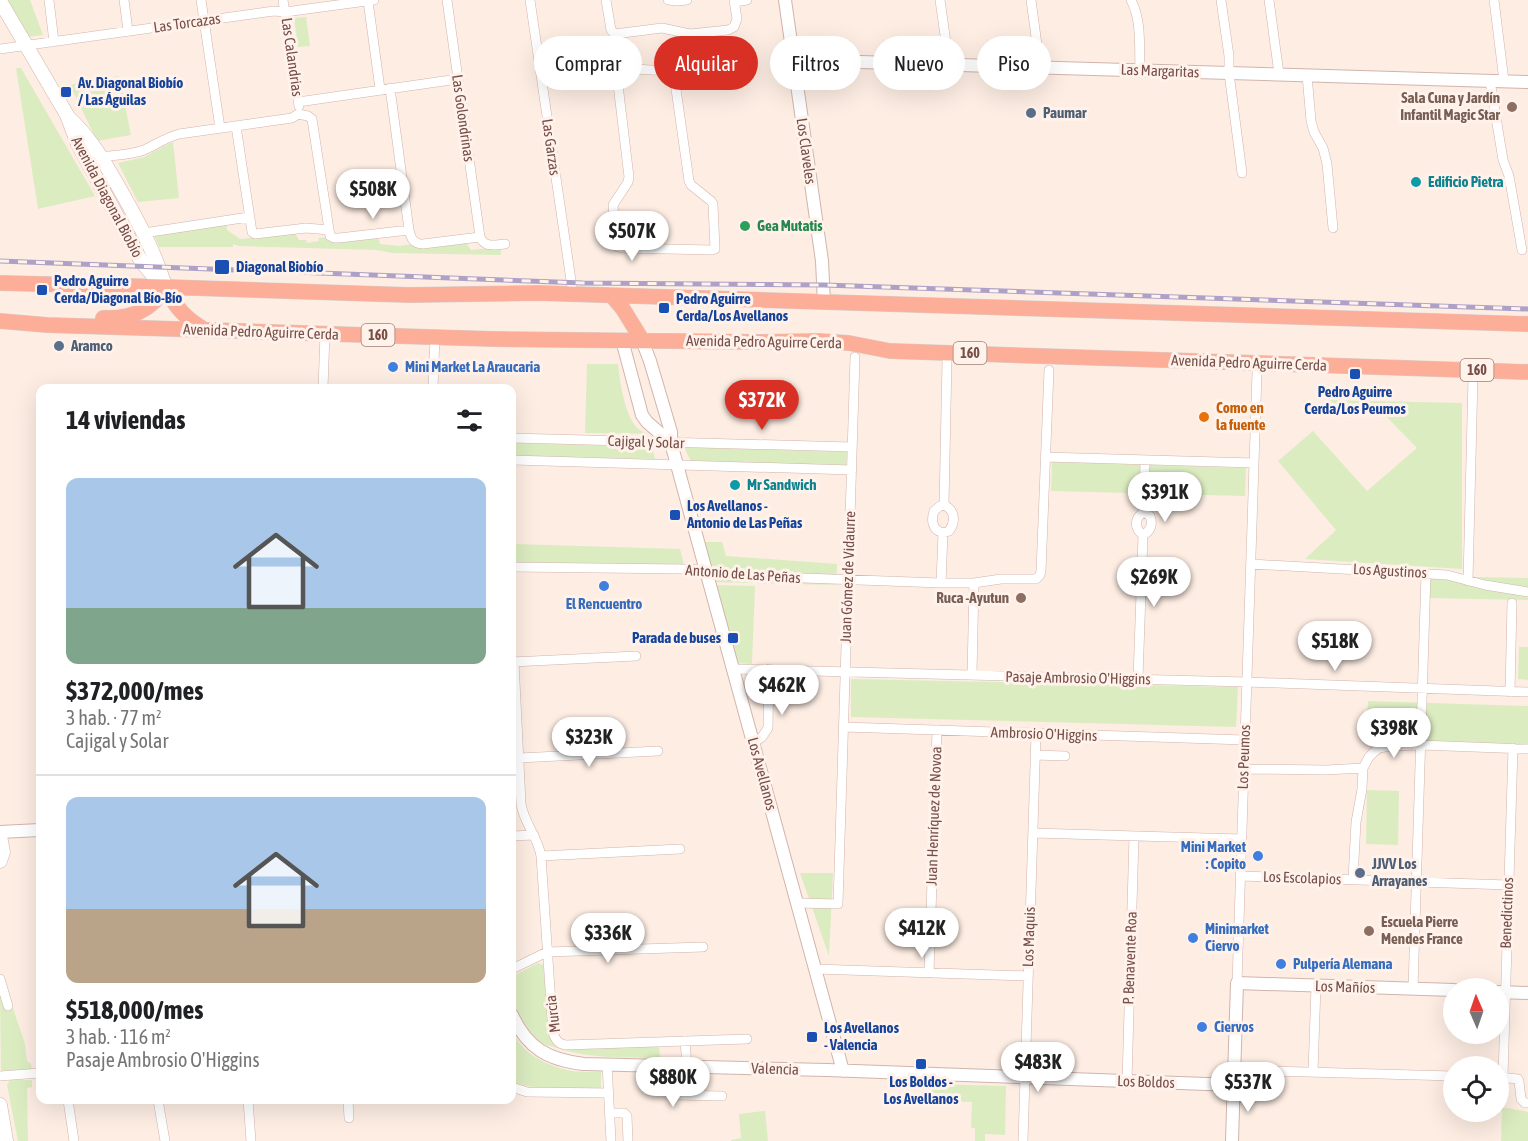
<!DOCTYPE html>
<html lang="es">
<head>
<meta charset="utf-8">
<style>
	:root { --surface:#fff; --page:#f6f6f6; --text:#202124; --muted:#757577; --line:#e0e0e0; --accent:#d93025 }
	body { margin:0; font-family:"Asap Condensed",sans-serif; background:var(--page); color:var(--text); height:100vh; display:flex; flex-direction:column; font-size:22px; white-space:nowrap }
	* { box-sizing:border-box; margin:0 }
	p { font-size:20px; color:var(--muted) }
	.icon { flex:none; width:33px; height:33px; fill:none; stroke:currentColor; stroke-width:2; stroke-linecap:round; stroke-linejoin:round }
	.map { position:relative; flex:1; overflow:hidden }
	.drawer { position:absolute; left:36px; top:384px; width:480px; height:720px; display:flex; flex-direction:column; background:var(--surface); border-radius:12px; box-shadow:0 6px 24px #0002 }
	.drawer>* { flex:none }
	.top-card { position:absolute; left:534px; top:36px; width:570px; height:54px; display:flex; gap:12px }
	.needle { width:39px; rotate:358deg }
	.fabs { position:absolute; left:1443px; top:978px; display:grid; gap:12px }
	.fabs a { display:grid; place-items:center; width:66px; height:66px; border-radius:50%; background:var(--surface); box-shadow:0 6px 24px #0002; font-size:30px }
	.price { position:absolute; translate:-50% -51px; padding:0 14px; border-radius:21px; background:#fff; color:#222; font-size:20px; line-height:39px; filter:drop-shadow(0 2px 3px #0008) }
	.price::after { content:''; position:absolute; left:50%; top:36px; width:18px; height:14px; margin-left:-9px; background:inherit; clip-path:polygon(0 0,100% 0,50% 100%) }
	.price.active { background:var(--accent); color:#fff }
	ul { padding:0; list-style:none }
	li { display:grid; align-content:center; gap:12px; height:318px; padding:0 30px }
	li+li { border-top:2px solid var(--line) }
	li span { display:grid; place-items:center; height:186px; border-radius:12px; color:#555 }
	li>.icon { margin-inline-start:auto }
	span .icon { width:108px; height:108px; fill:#fffc; stroke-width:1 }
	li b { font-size:26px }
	h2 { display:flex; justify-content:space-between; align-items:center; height:72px; padding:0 30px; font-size:26px }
	.chip { padding:0 21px; border-radius:27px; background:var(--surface); box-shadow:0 6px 24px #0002; font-size:21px; line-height:54px }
	.chip.active { background:var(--accent); color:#fff }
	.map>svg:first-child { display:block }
	.green { fill:#dcecc1 }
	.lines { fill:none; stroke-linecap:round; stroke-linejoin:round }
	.minor-casing { stroke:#d1b4ac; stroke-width:10 }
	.tertiary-casing { stroke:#d1b4ac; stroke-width:14 }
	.secondary-casing { stroke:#d5b2a9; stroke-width:15 }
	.trunk-casing { stroke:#d9cdcc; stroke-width:16 }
	.minor { stroke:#fff; stroke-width:9 }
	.tertiary { stroke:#fff; stroke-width:12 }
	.secondary { stroke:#fff; stroke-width:14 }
	.trunk { stroke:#fdae98; stroke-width:15 }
	.rail-casing { stroke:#ada1c7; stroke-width:5 }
	.rail { stroke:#fff2eb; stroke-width:3; stroke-dasharray:9; stroke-linecap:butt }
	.transit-dot { fill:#1a4fb4; stroke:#fff2eb; stroke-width:2 }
	.education-dot { fill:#8d6e63; stroke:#fff2eb; stroke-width:2 }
	.service-dot { fill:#5c6f8a; stroke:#fff2eb; stroke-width:2 }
	.culture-dot { fill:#0f9aa8; stroke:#fff2eb; stroke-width:2 }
	.leisure-dot { fill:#2e9e5b; stroke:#fff2eb; stroke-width:2 }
	.shop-dot { fill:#3f7fe0; stroke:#fff2eb; stroke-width:2 }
	.food-dot { fill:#e8710a; stroke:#fff2eb; stroke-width:2 }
	.labels { text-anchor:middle; stroke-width:6; stroke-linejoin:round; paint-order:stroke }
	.shield { fill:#fff2eb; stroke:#a07f79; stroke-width:1.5 }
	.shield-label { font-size:14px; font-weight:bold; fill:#774e48 }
	.street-label { font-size:15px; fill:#774e48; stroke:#fff2eb }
	.transit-label { font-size:15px; font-weight:bold; fill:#164399; stroke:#fff2eb; text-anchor:start }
	.education-label { font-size:15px; font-weight:bold; fill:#785e54; stroke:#fff2eb; text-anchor:end }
	.service-label { font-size:15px; font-weight:bold; fill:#4e5e75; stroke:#fff2eb; text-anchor:start }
	.culture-label { font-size:15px; font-weight:bold; fill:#0d838f; stroke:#fff2eb; text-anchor:start }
	.leisure-label { font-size:15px; font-weight:bold; fill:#27864d; stroke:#fff2eb; text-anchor:start }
	.shop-label { font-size:15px; font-weight:bold; fill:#366cbe; stroke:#fff2eb; text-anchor:start }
	.food-label { font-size:15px; font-weight:bold; fill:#c56008; stroke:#fff2eb; text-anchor:start }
</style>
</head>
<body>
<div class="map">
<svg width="1528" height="1141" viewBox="0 0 1528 1141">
	<rect width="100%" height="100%" fill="#fdede3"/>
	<path class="green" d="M6,0H30L43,35L27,37Z
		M306,17L310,46L298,47L294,18Z
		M16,68H21L95,196L38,209Z
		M119,76L131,135L97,141L70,85Z
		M173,142L179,198L138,202L118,163L144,157L164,146Z
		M226,223L227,230L240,239L295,233L299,240H306L307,243L319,241L318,238L369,232L377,234L380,244L399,246L462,237L471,250L500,247L501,255L393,253L376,250L239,246L233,244V247H159L154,235Z
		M587,364H618C620,382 625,420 640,430C643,432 646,433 649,434L585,433Z
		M1326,400L1462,403V569L1305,559L1336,530L1278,461L1313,431L1367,491L1417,448L1379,409L1364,415Z
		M512,443L652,447L655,459L512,456Z
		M684,447L847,452L846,466L691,461Z
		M1052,462L1246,468L1245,496L1051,491Z
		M703,542H722L726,556L837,564L836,585L711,582Z
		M512,544L680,549L684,565L512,563Z
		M1428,576L1528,578V600L1428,598Z
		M714,585L755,586L752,664L735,663Z
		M1519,647H1528V680L1518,679Z
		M851,679L1238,687L1236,727L851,717Z
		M1368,701L1528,706V747L1366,742Z
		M1367,790L1399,791L1398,845L1366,844Z
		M800,873H833L829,956Z
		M538,963L543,965L552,1041L659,1046L660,1058C623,1057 589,1059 554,1047C550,1046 544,1045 541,1042C530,1035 515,1012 512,1000C510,993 512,984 512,977Z
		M0,994L3,1007L13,1008L25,1044L27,1061L31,1064L32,1069L1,1071Z
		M512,1028C517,1052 549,1067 572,1071C581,1072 592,1072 601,1072V1090C578,1089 530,1091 512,1081Z
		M10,1080H32V1087L27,1088L28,1141H18L7,1085Z
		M929,1084L1006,1086L1005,1135L985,1134V1141H975V1128H971L972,1102L929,1101Z
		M1502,1107L1528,1112V1141H1501Z
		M765,1111L768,1141H731V1140L741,1138L739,1114Z"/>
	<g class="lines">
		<g class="minor-casing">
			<path id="minor" d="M49,0L54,42
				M124,0L128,31
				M201,0L220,128
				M283,0L299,106
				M447,0L480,237
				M530,0L573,294
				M606,0L611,30L615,34L662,28L690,34L728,30L734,27L737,19L734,0
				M668,0L677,1L687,0
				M940,0L949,64
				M1031,0L1040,67
				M1131,0C1142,21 1139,47 1140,70
				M1221,0L1229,56V73L1242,173
				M1269,0L1279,74
				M1494,0L1504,81
				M368,1L380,89
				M735,2L747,0
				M0,49L274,11L285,12L374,0
				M1307,75L1311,121L1314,132L1323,148L1327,164L1333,228
				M541,76L587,69L616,68L669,71L674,75L689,181L691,185L711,201L713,204L715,249L712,250L622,248L618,247L616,243L613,205L628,182L629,177L616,68
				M1490,81L1503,160L1509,176L1522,250
				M390,88L409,230C411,238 413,244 423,244L480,237C485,248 494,245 505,244
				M298,102L458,79
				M298,114L308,116L312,119L330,236L334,238H339L409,230
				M236,126L252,232L255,234L306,228L329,230
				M101,157C115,155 131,155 144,150C157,144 165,138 179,134L292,118L298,114
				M144,233L249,217
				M323,388L325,334
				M433,388L435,337
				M512,438L852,447
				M1045,457L1254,463
				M512,460L852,470
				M944,505L947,360
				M944,505C955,510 956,522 949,531L943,533C932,530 931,520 934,511L940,506Z
				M1143,535C1151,531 1153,524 1150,516L1144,512
				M1251,564L1447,575L1485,585L1528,592
				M512,567L683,569L706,570L721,575L941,583H974L1001,579H1036L1040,575L1041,571L1049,370
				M1468,581L1473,377
				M941,583L943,533
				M514,661L521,804C524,823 538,837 541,856L553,1033C556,1040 558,1044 566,1045L747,1039
				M512,662L636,656
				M733,669L1247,682L1528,692
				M972,675L974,583
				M1138,679L1143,535C1134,528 1134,518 1144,512L1145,460
				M1510,692L1512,603
				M844,727L1245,740
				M753,743L762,737L768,728L769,669
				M1035,755L1065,756
				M519,758L658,751
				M1244,769L1326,770L1363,768
				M1033,833L1241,839
				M512,836L534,835
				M541,856L680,849
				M1240,876L1508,885
				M1353,879L1356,822L1362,789L1363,768L1369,757L1374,752L1379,748L1390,746L1420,745L1528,749
				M797,903L838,904L855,357
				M512,969L547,952L703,947
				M815,969L1028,976
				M929,973L937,730
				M0,979L8,1006
				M1237,983L1257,372
				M1413,989L1426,573
				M685,1041L687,1066
				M607,1064L611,1141
				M669,1066C670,1076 668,1090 677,1095L722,1096
				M1234,1070L1454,1076
				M1313,1072L1316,986
				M0,1076L40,1073
				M1498,1077L1518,1079L1519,1081L1521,1099L1525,1103H1528
				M1503,1077L1513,748
				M1127,1081L1134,836
				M512,1087L527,1092L609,1093
				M68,1100L74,1141
				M158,1100L165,1141
				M248,1100L251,1141
				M348,1100L349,1118
				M610,1113H624L627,1116L628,1141
				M1023,1141L1036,734"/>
		</g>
		<g class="tertiary-casing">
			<path id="tertiary" d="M785,0L822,261L824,303
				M793,60L1528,82
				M622,340L642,415L647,422L671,443
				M642,340L650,361L671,432V443L843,1071
				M0,832L40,830
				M1498,992L1528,993
				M512,1015C527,1048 548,1060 584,1064L827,1070L1234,1085
				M1232,1141L1237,983L1454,990"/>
		</g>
		<g class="secondary-casing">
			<path id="secondary" d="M0,1L67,115L78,144L141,261L151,273L165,287
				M68,117C92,139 106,165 122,193C139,223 155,253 165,286
				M0,836L3,852L0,861
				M0,1105L6,1141"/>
		</g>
		<g class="trunk-casing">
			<path id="trunk" d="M0,283L165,287L409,295L538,293L1528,324
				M165,287C176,308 185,318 205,330
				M612,296L623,309L642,340
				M103,318C129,319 153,311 165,287
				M0,321L47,325L493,339L761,342L818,341L849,343L890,351L1528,372"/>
		</g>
		<use href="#minor" class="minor"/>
		<use href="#tertiary" class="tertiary"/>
		<use href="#secondary" class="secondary"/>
		<use href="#trunk" class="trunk"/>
		<g class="rail-casing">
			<path id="rail" d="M0,261L583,283L824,285L1528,309"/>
		</g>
		<use href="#rail" class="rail"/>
	</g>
	<g class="transit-dot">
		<rect x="60" y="86" width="12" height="12" rx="3"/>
		<rect x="214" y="259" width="16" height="16" rx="3"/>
		<rect x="36" y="284" width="12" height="12" rx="3"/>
		<rect x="658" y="302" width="12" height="12" rx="3"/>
		<rect x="1349" y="368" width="12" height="12" rx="3"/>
		<rect x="669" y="509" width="12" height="12" rx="3"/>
		<rect x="727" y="632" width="12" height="12" rx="3"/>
		<rect x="806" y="1031" width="12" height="12" rx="3"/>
		<rect x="915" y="1058" width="12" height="12" rx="3"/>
	</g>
	<g class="education-dot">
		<circle cx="1512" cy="107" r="6"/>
		<circle cx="1021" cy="598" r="6"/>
		<circle cx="1369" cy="931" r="6"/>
	</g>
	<g class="service-dot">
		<circle cx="1031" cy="113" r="6"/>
		<circle cx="59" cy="346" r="6"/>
		<circle cx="1360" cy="873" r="6"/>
	</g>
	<g class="culture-dot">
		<circle cx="1416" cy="182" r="6"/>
		<circle cx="735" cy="485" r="6"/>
	</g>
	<circle class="leisure-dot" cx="745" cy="226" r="6"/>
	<g class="shop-dot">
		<circle cx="393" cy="367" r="6"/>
		<circle cx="604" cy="586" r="6"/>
		<circle cx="1258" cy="856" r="6"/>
		<circle cx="1193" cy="938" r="6"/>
		<circle cx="1281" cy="964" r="6"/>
		<circle cx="1202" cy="1027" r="6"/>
	</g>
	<circle class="food-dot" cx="1204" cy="417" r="6"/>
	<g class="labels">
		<g class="shield">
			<rect x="361.5" y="324" width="33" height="22" rx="4.5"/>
			<rect x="953.5" y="342" width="33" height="22" rx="4.5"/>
			<rect x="1460.5" y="359" width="33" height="22" rx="4.5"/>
		</g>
		<g class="shield-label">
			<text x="378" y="340">160</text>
			<text x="970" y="358">160</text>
			<text x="1477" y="375">160</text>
		</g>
		<g class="street-label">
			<text transform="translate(187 23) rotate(-8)" y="5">Las Torcazas</text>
			<text transform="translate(292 57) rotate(82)" y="5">Las Calandrias</text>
			<text transform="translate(1160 71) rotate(2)" y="5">Las Margaritas</text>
			<text transform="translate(463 118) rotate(82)" y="5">Las Golondrinas</text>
			<text transform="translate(551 147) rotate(82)" y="5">Las Garzas</text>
			<text transform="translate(806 151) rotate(82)" y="5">Los Claveles</text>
			<text transform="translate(107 197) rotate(62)" y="5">Avenida Diagonal Biobío</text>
			<text transform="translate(261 332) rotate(2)" y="5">Avenida Pedro Aguirre Cerda</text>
			<text transform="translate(764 342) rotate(1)" y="5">Avenida Pedro Aguirre Cerda</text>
			<text transform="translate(1249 363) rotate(2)" y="5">Avenida Pedro Aguirre Cerda</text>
			<text transform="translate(646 442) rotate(2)" y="5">Cajigal y Solar</text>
			<text transform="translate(1390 571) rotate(3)" y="5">Los Agustinos</text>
			<text transform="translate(743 574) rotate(4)" y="5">Antonio de Las Peñas</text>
			<text transform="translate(848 577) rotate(-88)" y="5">Juan Gómez de Vidaurre</text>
			<text transform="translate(1078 678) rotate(1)" y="5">Pasaje Ambrosio O'Higgins</text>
			<text transform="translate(1044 734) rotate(2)" y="5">Ambrosio O'Higgins</text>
			<text transform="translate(1244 757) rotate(-88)" y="5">Los Peumos</text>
			<text transform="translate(762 774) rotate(75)" y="5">Los Avellanos</text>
			<text transform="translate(934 816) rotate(-88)" y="5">Juan Henríquez de Novoa</text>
			<text transform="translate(1302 878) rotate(2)" y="5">Los Escolapios</text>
			<text transform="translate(1507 913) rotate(-88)" y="5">Benedictinos</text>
			<text transform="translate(1029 937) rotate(-88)" y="5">Los Maquis</text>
			<text transform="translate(1130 958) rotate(-88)" y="5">P. Benavente Roa</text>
			<text transform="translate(1345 987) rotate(2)" y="5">Los Mañíos</text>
			<text transform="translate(553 1014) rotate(-97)" y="5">Murcia</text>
			<text transform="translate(775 1069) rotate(2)" y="5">Valencia</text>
			<text transform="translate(1146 1082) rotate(2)" y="5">Los Boldos</text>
		</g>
		<g class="transit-label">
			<text x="78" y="88">Av. Diagonal Biobío<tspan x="78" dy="17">/ Las Águilas</tspan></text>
			<text x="236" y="272">Diagonal Biobío</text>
			<text x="54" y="286">Pedro Aguirre<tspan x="54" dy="17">Cerda/Diagonal Bío-Bío</tspan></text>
			<text x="676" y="304">Pedro Aguirre<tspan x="676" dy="17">Cerda/Los Avellanos</tspan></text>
			<text x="1355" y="397" text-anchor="middle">Pedro Aguirre<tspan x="1355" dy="17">Cerda/Los Peumos</tspan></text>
			<text x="687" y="511">Los Avellanos -<tspan x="687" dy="17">Antonio de Las Peñas</tspan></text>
			<text x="721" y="643" text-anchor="end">Parada de buses</text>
			<text x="824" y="1033">Los Avellanos<tspan x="824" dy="17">- Valencia</tspan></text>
			<text x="921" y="1087" text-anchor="middle">Los Boldos -<tspan x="921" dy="17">Los Avellanos</tspan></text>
		</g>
		<g class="education-label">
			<text x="1500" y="103">Sala Cuna y Jardín<tspan x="1500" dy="17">Infantil Magic Star</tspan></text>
			<text x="1009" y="603">Ruca -Ayutun</text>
			<text x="1381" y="927" text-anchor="start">Escuela Pierre<tspan x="1381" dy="17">Mendes France</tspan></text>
		</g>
		<g class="service-label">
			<text x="1043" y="118">Paumar</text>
			<text x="71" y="351">Aramco</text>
			<text x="1372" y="869">JJVV Los<tspan x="1372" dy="17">Arrayanes</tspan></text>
		</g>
		<g class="culture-label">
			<text x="1428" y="187">Edificio Pietra</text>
			<text x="747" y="490">Mr Sandwich</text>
		</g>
		<g class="leisure-label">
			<text x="757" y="231">Gea Mutatis</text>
		</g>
		<g class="shop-label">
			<text x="405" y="372">Mini Market La Araucaria</text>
			<text x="604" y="609" text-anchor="middle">El Rencuentro</text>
			<text x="1246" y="852" text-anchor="end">Mini Market<tspan x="1246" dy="17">: Copito</tspan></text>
			<text x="1205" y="934">Minimarket<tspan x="1205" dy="17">Ciervo</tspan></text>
			<text x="1293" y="969">Pulpería Alemana</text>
			<text x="1214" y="1032">Ciervos</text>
		</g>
		<g class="food-label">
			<text x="1216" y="413">Como en<tspan x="1216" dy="17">la fuente</tspan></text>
		</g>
	</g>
</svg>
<div class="fabs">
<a><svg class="needle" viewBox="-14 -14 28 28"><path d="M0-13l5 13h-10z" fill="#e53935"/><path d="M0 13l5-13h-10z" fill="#757577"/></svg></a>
<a><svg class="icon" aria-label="locate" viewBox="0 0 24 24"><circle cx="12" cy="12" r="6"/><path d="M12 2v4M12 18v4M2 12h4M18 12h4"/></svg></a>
</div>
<b class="price" style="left:373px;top:220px">$508K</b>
<b class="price" style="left:632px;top:262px">$507K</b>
<b class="price active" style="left:762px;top:431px">$372K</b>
<b class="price" style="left:1165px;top:523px">$391K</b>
<b class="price" style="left:1154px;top:608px">$269K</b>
<b class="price" style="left:1335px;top:672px">$518K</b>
<b class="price" style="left:782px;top:716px">$462K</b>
<b class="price" style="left:1394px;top:759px">$398K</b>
<b class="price" style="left:589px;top:768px">$323K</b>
<b class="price" style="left:922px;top:959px">$412K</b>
<b class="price" style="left:608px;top:964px">$336K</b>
<b class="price" style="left:1038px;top:1093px">$483K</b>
<b class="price" style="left:673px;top:1108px">$880K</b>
<b class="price" style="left:1248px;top:1113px">$537K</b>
<div class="top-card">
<a class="chip">Comprar</a>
<a class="chip active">Alquilar</a>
<a class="chip">Filtros</a>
<a class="chip">Nuevo</a>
<a class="chip">Piso</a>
</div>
<section class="drawer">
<h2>14 viviendas<svg class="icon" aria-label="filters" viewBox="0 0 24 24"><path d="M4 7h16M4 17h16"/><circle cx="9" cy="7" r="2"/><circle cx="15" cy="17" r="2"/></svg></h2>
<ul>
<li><span style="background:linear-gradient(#a9c7e8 70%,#7fa58c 0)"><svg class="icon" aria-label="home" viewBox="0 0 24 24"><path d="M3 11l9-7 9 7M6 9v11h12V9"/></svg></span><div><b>$372,000/mes</b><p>3 hab. · 77 m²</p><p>Cajigal y Solar</p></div></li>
<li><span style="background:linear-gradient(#a9c7e8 60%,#b9a48a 0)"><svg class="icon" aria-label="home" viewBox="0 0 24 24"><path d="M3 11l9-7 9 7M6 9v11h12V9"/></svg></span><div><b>$518,000/mes</b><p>3 hab. · 116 m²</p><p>Pasaje Ambrosio O'Higgins</p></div></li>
</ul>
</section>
</div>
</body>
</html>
